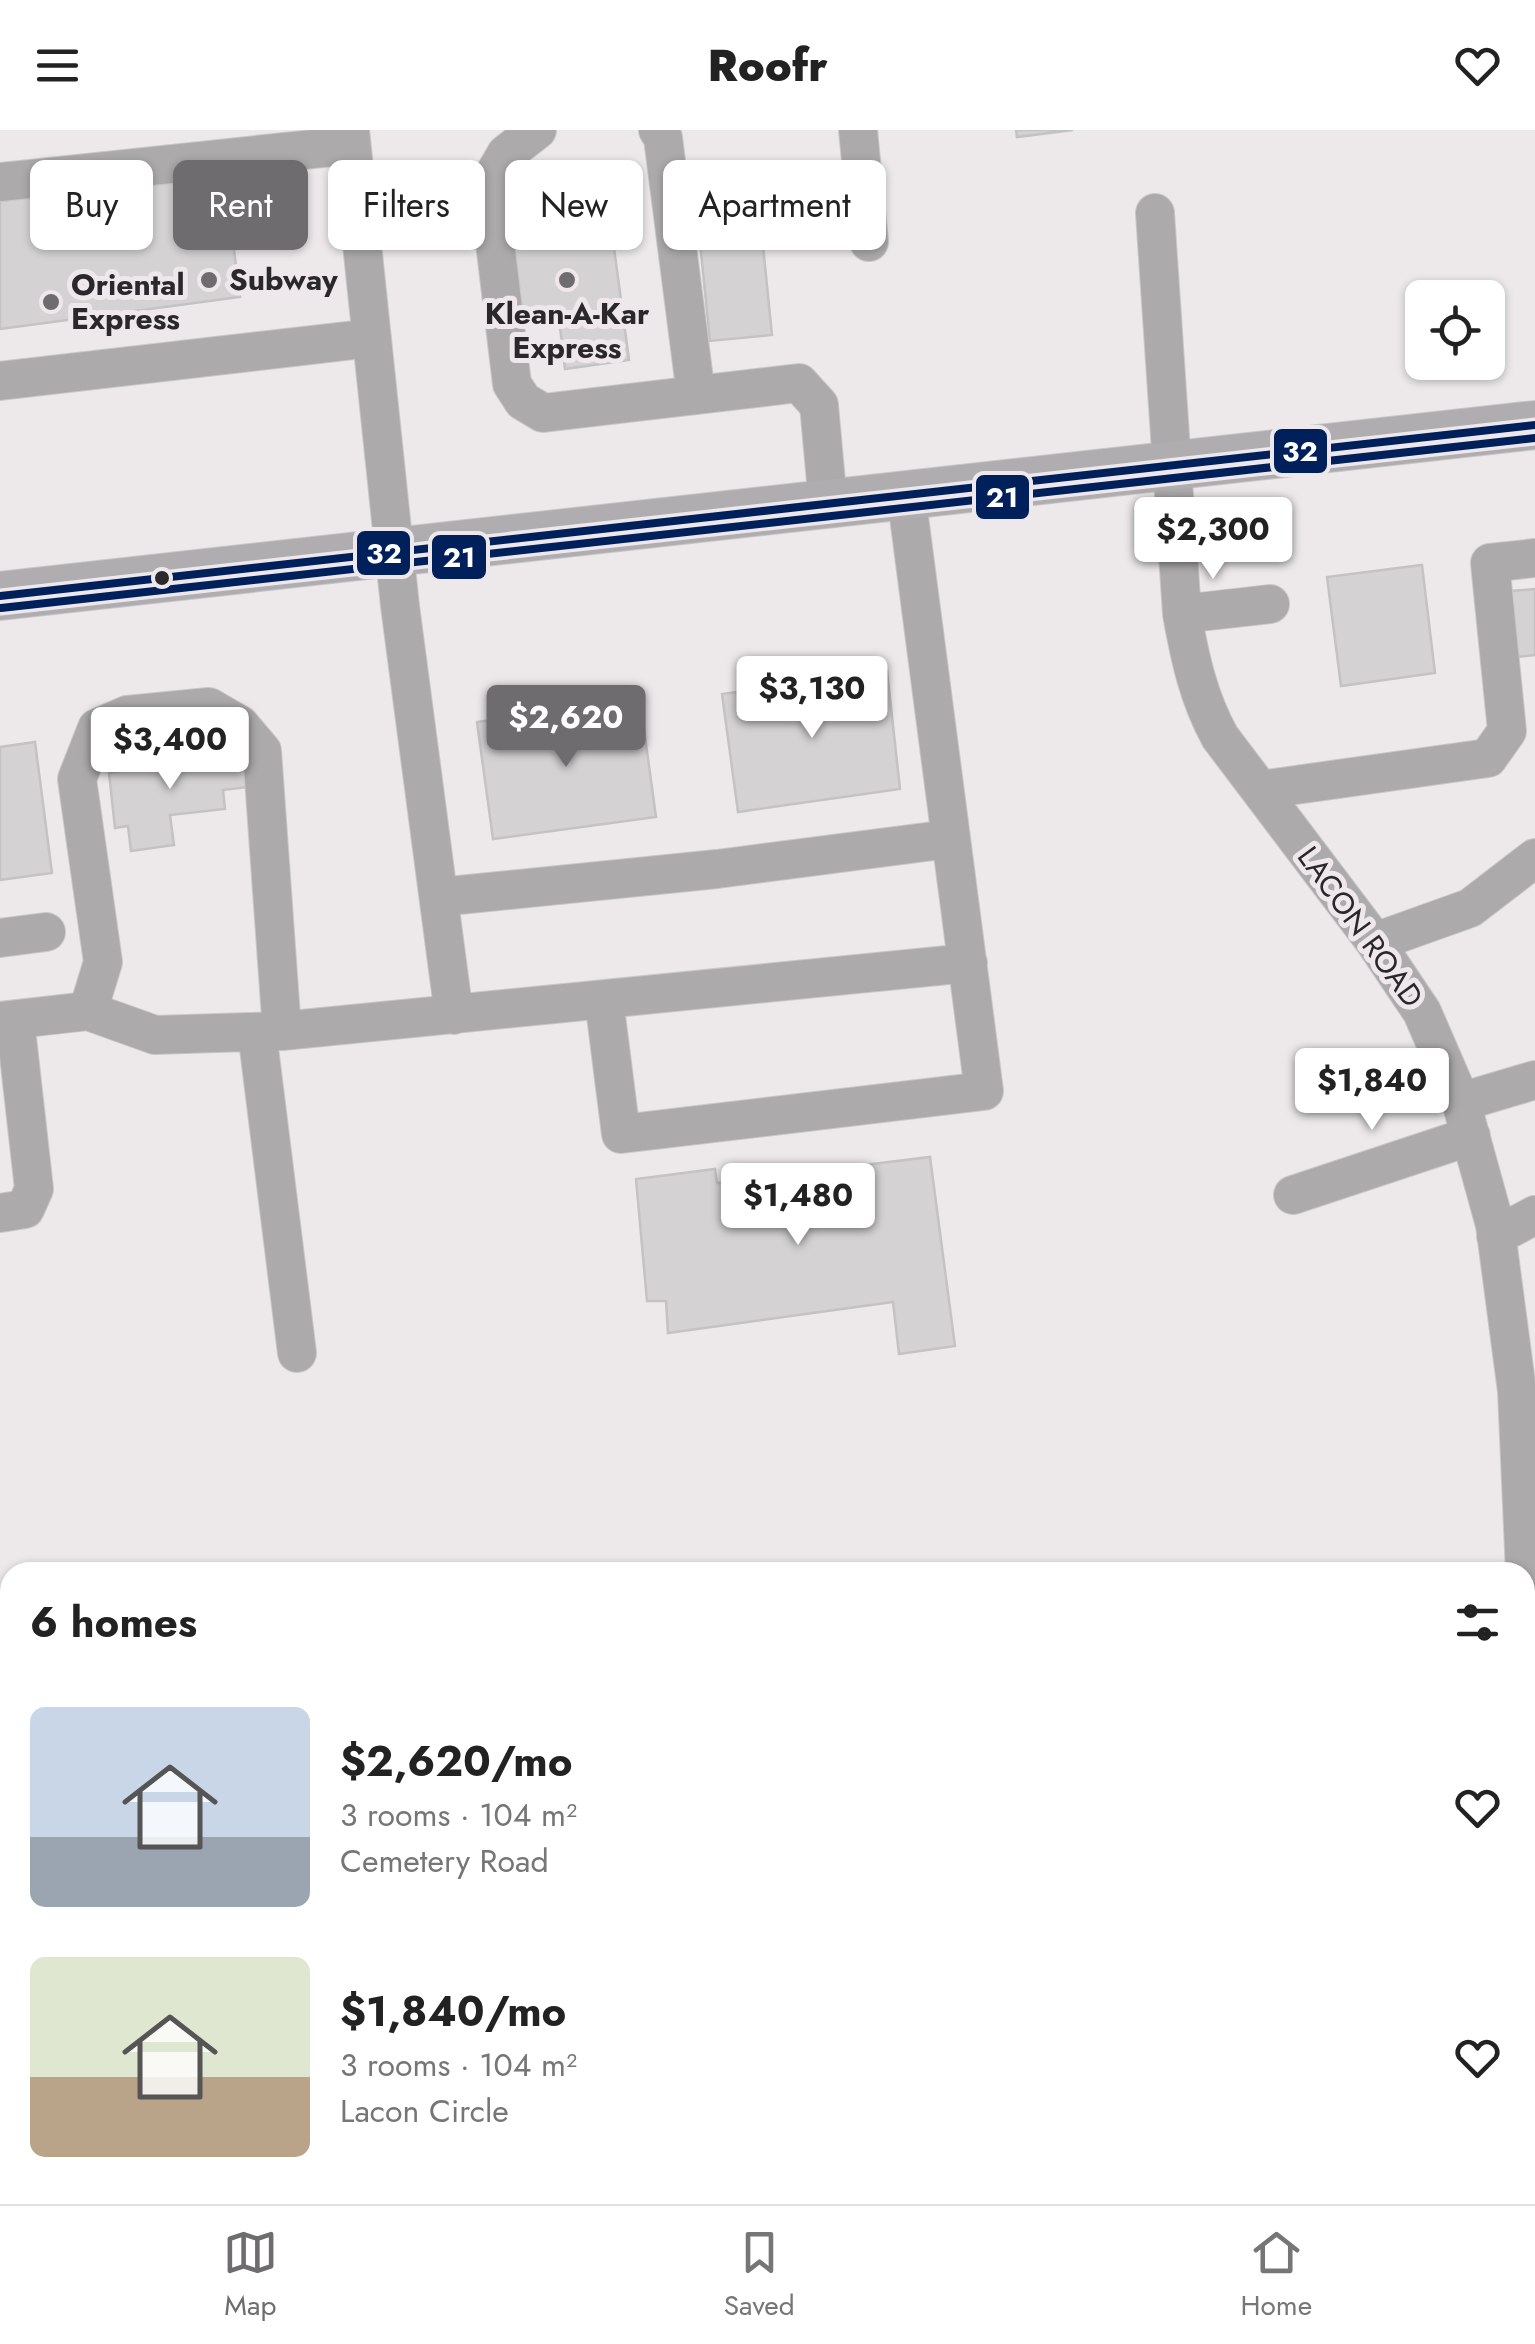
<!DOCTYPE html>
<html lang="en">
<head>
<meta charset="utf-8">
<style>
	:root { --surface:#fff; --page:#f6f6f6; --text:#222; --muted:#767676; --line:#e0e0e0; --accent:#6e6c6e }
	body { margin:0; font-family:Jost,sans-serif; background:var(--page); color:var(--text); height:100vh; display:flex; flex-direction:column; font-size:38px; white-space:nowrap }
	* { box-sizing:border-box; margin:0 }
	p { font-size:32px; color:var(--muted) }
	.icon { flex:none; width:55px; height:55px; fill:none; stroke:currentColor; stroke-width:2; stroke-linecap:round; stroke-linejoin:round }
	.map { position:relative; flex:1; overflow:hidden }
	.panel { position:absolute; left:0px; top:1432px; width:1535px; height:642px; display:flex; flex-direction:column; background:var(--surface); border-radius:30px 30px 0 0; box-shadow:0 2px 8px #0004 }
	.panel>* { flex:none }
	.hud { position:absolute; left:30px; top:30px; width:1000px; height:90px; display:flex; gap:20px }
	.controls { position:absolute; left:1405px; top:150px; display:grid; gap:20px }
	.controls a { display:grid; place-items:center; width:100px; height:100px; border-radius:15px; background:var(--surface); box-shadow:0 2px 8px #0004; font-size:50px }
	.price { position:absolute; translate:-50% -85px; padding:0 22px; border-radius:10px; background:#fff; color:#222; font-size:32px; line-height:65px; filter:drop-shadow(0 2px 5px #0008) }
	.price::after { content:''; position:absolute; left:50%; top:60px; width:30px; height:22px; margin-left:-15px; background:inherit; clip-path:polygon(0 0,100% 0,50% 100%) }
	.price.active { background:var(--accent); color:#fff }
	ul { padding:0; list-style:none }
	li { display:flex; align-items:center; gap:30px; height:250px; padding:0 30px }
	li span { display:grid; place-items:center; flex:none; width:280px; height:200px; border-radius:15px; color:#555 }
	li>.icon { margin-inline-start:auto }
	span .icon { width:120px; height:120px; fill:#fffc; stroke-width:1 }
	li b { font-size:42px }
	h2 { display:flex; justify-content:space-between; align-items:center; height:120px; padding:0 30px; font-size:42px }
	.tag { padding:0 35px; border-radius:15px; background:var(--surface); box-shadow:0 2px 8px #0004; font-size:35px; line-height:90px }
	.tag.active { background:var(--accent); color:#fff }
	header { display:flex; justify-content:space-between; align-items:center; height:130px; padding:0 30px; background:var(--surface); font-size:45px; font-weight:800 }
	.dock { display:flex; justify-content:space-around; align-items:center; height:140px; border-top:2px solid var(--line); background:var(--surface); font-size:28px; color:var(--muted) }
	.dock a { display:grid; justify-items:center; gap:5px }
	.dock .active { color:var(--accent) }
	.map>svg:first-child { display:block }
	.building { fill:#d5d2d3; stroke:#c5c2c3; stroke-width:2.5 }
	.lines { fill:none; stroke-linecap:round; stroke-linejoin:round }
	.minor-casing { stroke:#c9c7c8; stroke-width:40 }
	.major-casing { stroke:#c9c7c8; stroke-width:50 }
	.minor { stroke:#acaaab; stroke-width:38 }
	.major { stroke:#afadaf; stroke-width:48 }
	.bus-1-casing { stroke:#eee8ec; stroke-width:15 }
	.bus-2-casing { stroke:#eee8ec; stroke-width:15 }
	.bus-1 { stroke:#00205b; stroke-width:8 }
	.bus-2 { stroke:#00205b; stroke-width:8 }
	.poi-dot { fill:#6e6c6e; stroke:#eee8ec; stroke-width:4 }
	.bus-dot { fill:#2a282a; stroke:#eee8ec; stroke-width:4 }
	.labels { text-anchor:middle; stroke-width:10; stroke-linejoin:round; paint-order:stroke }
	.poi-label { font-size:30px; font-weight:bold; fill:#2a282a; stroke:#eee8ec; text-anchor:start }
	.street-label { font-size:30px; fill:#2a282a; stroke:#eee8ec }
	.line-badge { stroke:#eee8ec; stroke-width:4 }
	.badge-label { font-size:28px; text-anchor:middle; font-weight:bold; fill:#fff }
</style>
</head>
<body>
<header><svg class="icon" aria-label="menu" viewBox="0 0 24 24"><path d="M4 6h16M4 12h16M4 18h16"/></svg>Roofr<svg class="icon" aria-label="heart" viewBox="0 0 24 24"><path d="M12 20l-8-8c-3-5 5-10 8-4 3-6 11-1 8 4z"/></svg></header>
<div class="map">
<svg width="1535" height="2074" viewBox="0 0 1535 2074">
	<rect width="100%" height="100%" fill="#ede9eb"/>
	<path class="building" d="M1016,0H1073L1017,7Z
		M224,42L240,167L0,199V71Z
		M604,43L629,230L565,239L559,189L522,194L510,110L550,105L543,51Z
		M757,57L772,205L710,211L695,63Z
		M1422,435L1435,543L1341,556L1327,447Z
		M1535,459V525L1516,527L1511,461Z
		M887,541L900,659L738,682L722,564Z
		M640,570L656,687L493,709L477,592Z
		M35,612L52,743L0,750V617Z
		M219,615L221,638L246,635L248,657L223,660L225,679L170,685L174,715L131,721L128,696L115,698L109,643L134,639L132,625Z
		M930,1027L955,1216L899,1224L893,1172L668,1203L666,1171H647L636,1049L715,1039L717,1053Z"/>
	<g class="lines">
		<g class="minor-casing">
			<path id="minor" d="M350,0L400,476L454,885
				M537,0L506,24L488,55L512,254L523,271L543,283L799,253L819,275L828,374
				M658,0L663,8L696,265
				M858,0L869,112
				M0,52L351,15
				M1155,83L1182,484C1190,528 1198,567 1220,607L1375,812L1422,882L1461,972L1495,1095L1517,1261L1527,1488L1525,1578
				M360,98L492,82
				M0,251L372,208
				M1182,484L1270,474
				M1260,660L1488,628L1507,601L1490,433L1535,428
				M439,767L717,739L949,709
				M0,808L46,802
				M1375,812L1470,778L1535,728
				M604,870L621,1004L984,961L906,364
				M88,881L103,832L77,649L97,598L127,585L209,577L240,595L262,621L282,901
				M0,891L88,881L155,905L282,901L968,833
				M257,902L297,1223
				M1461,972L1535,950
				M1293,1065L1471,1006
				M0,1083L25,1079L34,1059L15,890
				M1496,1106L1535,1085
				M0,1812L10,1811
				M573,2065L574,2074
				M466,2074V2065
				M1506,2074V2065"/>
		</g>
		<g class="major-casing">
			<path id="major" d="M0,466L1535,295"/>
		</g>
		<use href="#minor" class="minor"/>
		<use href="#major" class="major"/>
		<g class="bus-1-casing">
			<path id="bus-1" d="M0,466L1535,295"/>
		</g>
		<g class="bus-2-casing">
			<path id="bus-2" d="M1,478L1535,308"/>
		</g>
		<use href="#bus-1" class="bus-1"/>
		<use href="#bus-2" class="bus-2"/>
	</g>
	<g class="poi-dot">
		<circle cx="209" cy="150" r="10"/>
		<circle cx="567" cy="150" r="10"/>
		<circle cx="51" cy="172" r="10"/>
	</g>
	<circle class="bus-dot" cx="162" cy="448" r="9"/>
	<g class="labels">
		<g class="poi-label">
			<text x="229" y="160">Subway</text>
			<text x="71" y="165">Oriental<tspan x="71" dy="34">Express</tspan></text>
			<text x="567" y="194" text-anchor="middle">Klean-A-Kar<tspan x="567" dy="34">Express</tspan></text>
		</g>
		<g class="street-label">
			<text transform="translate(1360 797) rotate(54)" y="10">LACON ROAD</text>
		</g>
	</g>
	<g class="line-badge">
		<rect x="1272" y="297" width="57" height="48" rx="10" fill="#00205b"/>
		<rect x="974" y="343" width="57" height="48" rx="10" fill="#00205b"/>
		<rect x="355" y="399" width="57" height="48" rx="10" fill="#00205b"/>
		<rect x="430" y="403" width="58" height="48" rx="10" fill="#00205b"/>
	</g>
	<g class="badge-label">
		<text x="1300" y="331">32</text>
		<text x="1002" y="377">21</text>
		<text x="384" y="433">32</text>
		<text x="459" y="437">21</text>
	</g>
</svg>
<div class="controls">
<a><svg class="icon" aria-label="locate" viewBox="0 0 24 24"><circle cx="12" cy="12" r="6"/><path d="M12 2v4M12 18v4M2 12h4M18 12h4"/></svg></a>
</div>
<b class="price" style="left:1213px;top:452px">$2,300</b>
<b class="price" style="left:812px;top:611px">$3,130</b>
<b class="price active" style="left:566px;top:640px">$2,620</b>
<b class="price" style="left:170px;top:662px">$3,400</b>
<b class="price" style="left:1372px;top:1003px">$1,840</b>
<b class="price" style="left:798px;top:1118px">$1,480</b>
<div class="hud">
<a class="tag">Buy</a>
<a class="tag active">Rent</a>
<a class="tag">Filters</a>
<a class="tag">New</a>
<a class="tag">Apartment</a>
</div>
<section class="panel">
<h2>6 homes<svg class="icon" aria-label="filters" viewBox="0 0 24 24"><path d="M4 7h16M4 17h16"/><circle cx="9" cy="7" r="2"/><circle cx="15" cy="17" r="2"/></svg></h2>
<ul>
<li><span style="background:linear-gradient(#c9d6e8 65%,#9aa5b1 0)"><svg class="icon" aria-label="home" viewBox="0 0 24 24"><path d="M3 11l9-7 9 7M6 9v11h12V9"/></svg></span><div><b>$2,620/mo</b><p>3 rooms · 104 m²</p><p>Cemetery Road</p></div><svg class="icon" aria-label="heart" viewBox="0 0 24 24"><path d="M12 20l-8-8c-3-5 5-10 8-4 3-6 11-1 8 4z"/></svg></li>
<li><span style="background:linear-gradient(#dfe7d0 60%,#b9a48a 0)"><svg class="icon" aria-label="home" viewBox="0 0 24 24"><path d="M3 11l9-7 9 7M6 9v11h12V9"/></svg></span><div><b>$1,840/mo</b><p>3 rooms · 104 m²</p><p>Lacon Circle</p></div><svg class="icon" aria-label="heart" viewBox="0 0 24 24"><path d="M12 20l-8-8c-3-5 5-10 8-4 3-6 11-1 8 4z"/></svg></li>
</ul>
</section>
</div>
<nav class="dock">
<a class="active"><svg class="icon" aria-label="map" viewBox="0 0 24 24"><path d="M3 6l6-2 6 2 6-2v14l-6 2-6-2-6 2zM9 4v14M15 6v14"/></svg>Map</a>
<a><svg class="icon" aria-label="saved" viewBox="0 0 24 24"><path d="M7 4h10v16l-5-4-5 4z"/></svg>Saved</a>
<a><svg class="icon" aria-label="home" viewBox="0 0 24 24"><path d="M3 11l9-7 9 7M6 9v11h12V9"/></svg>Home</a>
</nav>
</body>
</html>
